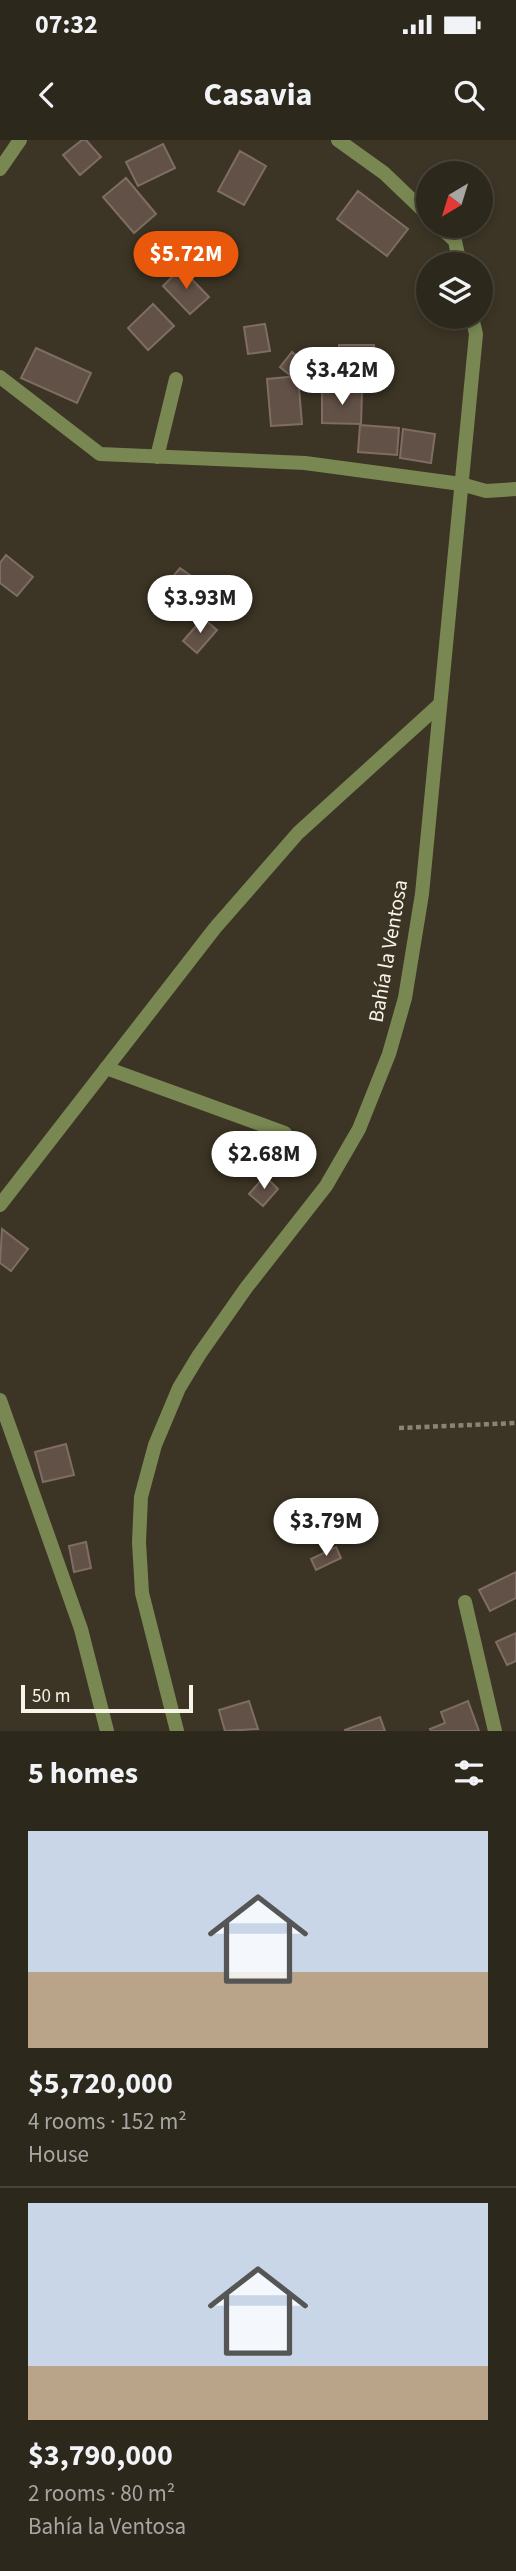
<!DOCTYPE html>
<html lang="en">
<head>
<meta charset="utf-8">
<style>
	:root { --surface:#2d281c; --page:#393429; --text:#f1f3f6; --muted:#a7a6a3; --line:#48443b; --accent:#ea580c }
	body { margin:0; font-family:"Source Sans 3",sans-serif; background:var(--page); color:var(--text); height:100vh; display:flex; flex-direction:column; font-size:26px; white-space:nowrap }
	* { box-sizing:border-box; margin:0 }
	p { font-size:23px; color:var(--muted) }
	.icon { flex:none; width:38px; height:38px; fill:none; stroke:currentColor; stroke-width:2; stroke-linecap:round; stroke-linejoin:round }
	.map { position:relative; height:1591px; overflow:hidden }
	.details { display:flex; flex-direction:column; background:var(--surface); flex:1 }
	.details>* { flex:none }
	.needle { width:46px; rotate:218deg }
	.controls { position:absolute; left:416px; top:21px; display:grid; gap:14px }
	.controls a { display:grid; place-items:center; width:77px; height:77px; border-radius:50%; background:var(--surface); box-shadow:0 4px 10px #0003,0 0 0 2px var(--line); font-size:35px }
	.scale { position:absolute; left:21px; bottom:18px; width:172px; box-sizing:border-box; padding-left:7px; border:4px solid #f8f4ea; border-top:0; font-size:19px; line-height:24px; white-space:nowrap; color:#f8f4ea; -webkit-text-stroke:5px #3c3525; paint-order:stroke }
	.price { position:absolute; translate:-50% -60px; padding:0 16px; border-radius:24px; background:#fff; color:#222; font-size:23px; line-height:46px; filter:drop-shadow(0 2px 4px #0008) }
	.price::after { content:''; position:absolute; left:50%; top:42px; width:21px; height:16px; margin-left:-10px; background:inherit; clip-path:polygon(0 0,100% 0,50% 100%) }
	.price.current { background:var(--accent); color:#fff }
	ul { padding:0; list-style:none }
	li { display:grid; align-content:center; gap:14px; height:371px; padding:0 28px }
	li+li { border-top:2px solid var(--line) }
	li span { display:grid; place-items:center; height:217px; border-radius:0px; color:#555 }
	li>.icon { margin-inline-start:auto }
	span .icon { width:126px; height:126px; fill:#fffc; stroke-width:1 }
	li b { font-size:30px }
	h2 { display:flex; justify-content:space-between; align-items:center; height:84px; padding:0 28px; font-size:30px }
	.status { display:flex; justify-content:space-between; align-items:center; height:49px; padding:0 35px; background:var(--surface); direction:ltr }
	.status svg { height:19px; fill:currentColor }
	header { display:flex; justify-content:space-between; align-items:center; height:91px; padding:0 28px; background:var(--surface); font-size:32px; font-weight:700 }
	.map>svg:first-child { display:block }
	.building { fill:#625146; stroke:#7f6d62; stroke-width:2 }
	.lines { fill:none; stroke-linecap:round; stroke-linejoin:round }
	.path { stroke:#8a8477; stroke-width:4.5; stroke-dasharray:5 3.5; stroke-linecap:butt }
	.service { stroke:#798852; stroke-width:14 }
	.minor { stroke:#798852; stroke-width:14 }
	.tertiary { stroke:#798852; stroke-width:14 }
	.labels { text-anchor:middle; stroke-width:5; stroke-linejoin:round; paint-order:stroke }
	.street-label { font-size:21px; fill:#f8f4ea; stroke:#3c3525 }
</style>
</head>
<body>
<div class="status"><b>07:32</b><svg viewBox="0 0 49 12"><path d="M0 12V9h3v3zM5 12V6h3v6zM10 12V3h3v9zM15 12V0h3v12zM26 1h20v11H26zM47 4h2v5h-2z"/></svg></div>
<header><svg class="icon" aria-label="back" viewBox="0 0 24 24"><path d="M15 5l-7 7 7 7"/></svg>Casavia<svg class="icon" aria-label="search" viewBox="0 0 24 24"><circle cx="10" cy="10" r="6"/><path d="M15 15l6 6"/></svg></header>
<div class="map">
<svg width="516" height="1591" viewBox="0 0 516 1591">
	<rect width="100%" height="100%" fill="#3c3525"/>
	<path class="building" d="M82,0H86L101,17L80,35L63,15Z
		M163,4L175,28L138,46L126,22Z
		M240,11L266,26L244,65L218,51Z
		M126,38L156,74L134,93L103,57Z
		M358,51L408,89L387,116L337,79Z
		M181,128L209,157L190,174L163,146Z
		M153,164L174,186L148,210L128,188Z
		M265,184L270,211L248,214L244,187Z
		M339,205H374V239L339,240Z
		M36,208L91,233L77,263L21,238Z
		M292,212L303,221L291,236L280,227Z
		M298,236L302,284L271,286L267,239Z
		M322,251H362L361,284L322,283Z
		M360,285L399,288L397,315L358,312Z
		M403,289L435,294L431,323L400,318Z
		M6,415L33,437L17,456L0,443V423Z
		M180,428L198,441L177,467L159,453Z
		M203,478L217,490L197,513L183,501Z
		M265,1036L278,1049L263,1066L249,1054Z
		M2,1089L28,1109L11,1131L0,1123Z
		M66,1304L74,1335L43,1342L35,1312Z
		M86,1402L91,1428L74,1432L69,1406Z
		M336,1407L341,1418L316,1430L311,1419Z
		M516,1432V1458L490,1471L479,1450Z
		M516,1493V1521L507,1525L496,1502Z
		M249,1561L258,1589L225,1591L219,1570Z
		M468,1561L479,1591H431L430,1589L445,1583L441,1572Z
		M380,1577L385,1591H345V1590Z"/>
	<g class="lines">
		<path class="path" d="M399,1288L516,1283"/>
		<path class="service" d="M106,928L285,993"/>
		<path class="minor" d="M0,29L20,0
			M0,237L100,314L305,323L461,344L486,351L516,349
			M157,317L176,239
			M0,1065L215,788L298,693L439,565
			M0,1260L81,1489L107,1591
			M465,1462L495,1591"/>
		<path class="tertiary" d="M338,0L384,33L429,76
			M439,86L455,101L460,124
			M177,1591L142,1453L139,1402L141,1357L155,1305L179,1248L199,1215L246,1148L326,1046L359,989L389,914L405,858L422,754L476,194L472,177"/>
	</g>
	<g class="labels">
		<g class="street-label">
			<text transform="translate(388 811) rotate(-80)" y="7">Bahía la Ventosa</text>
		</g>
	</g>
</svg>
<div class="controls">
<a><svg class="needle" viewBox="-14 -14 28 28"><path d="M0-13l5 13h-10z" fill="#e53935"/><path d="M0 13l5-13h-10z" fill="#a7a6a3"/></svg></a>
<a><svg class="icon" aria-label="layers" viewBox="0 0 24 24"><path d="M12 4l9 5-9 5-9-5zM3 14l9 5 9-5"/></svg></a>
</div>
<div class="scale">50 m</div>
<b class="price current" style="left:186px;top:151px">$5.72M</b>
<b class="price" style="left:342px;top:267px">$3.42M</b>
<b class="price" style="left:200px;top:495px">$3.93M</b>
<b class="price" style="left:264px;top:1051px">$2.68M</b>
<b class="price" style="left:326px;top:1418px">$3.79M</b>
</div>
<section class="details">
<h2>5 homes<svg class="icon" aria-label="filters" viewBox="0 0 24 24"><path d="M4 7h16M4 17h16"/><circle cx="9" cy="7" r="2"/><circle cx="15" cy="17" r="2"/></svg></h2>
<ul>
<li><span style="background:linear-gradient(#c9d6e8 65%,#b9a48a 0)"><svg class="icon" aria-label="home" viewBox="0 0 24 24"><path d="M3 11l9-7 9 7M6 9v11h12V9"/></svg></span><div><b>$5,720,000</b><p>4 rooms · 152 m²</p><p>House</p></div></li>
<li><span style="background:linear-gradient(#c9d6e8 75%,#b9a48a 0)"><svg class="icon" aria-label="home" viewBox="0 0 24 24"><path d="M3 11l9-7 9 7M6 9v11h12V9"/></svg></span><div><b>$3,790,000</b><p>2 rooms · 80 m²</p><p>Bahía la Ventosa</p></div></li>
</ul>
</section>
</body>
</html>
